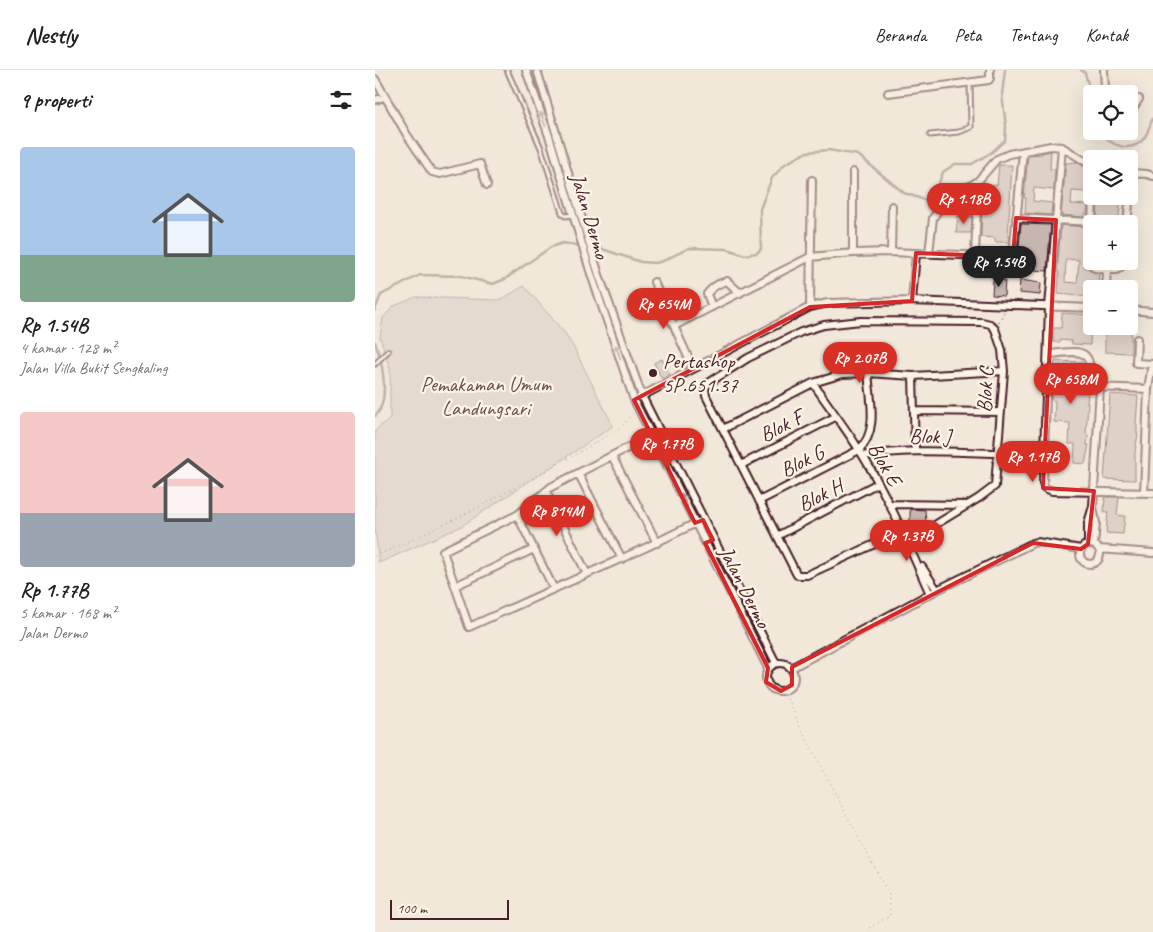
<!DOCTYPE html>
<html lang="id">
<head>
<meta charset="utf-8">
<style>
	:root { --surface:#fff; --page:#f2f2f2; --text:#202124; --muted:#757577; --line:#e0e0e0; --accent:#d93025 }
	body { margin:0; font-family:Caveat,sans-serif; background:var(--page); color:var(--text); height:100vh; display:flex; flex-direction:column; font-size:19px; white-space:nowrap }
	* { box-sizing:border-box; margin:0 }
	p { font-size:16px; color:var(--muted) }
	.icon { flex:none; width:28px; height:28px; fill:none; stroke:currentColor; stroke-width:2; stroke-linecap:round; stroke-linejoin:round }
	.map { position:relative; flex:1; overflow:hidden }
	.drawer { display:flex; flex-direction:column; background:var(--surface); width:375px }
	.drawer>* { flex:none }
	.fabs { position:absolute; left:708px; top:15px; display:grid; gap:10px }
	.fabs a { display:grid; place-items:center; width:55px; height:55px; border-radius:5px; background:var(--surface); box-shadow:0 5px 20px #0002; font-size:25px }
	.scale { position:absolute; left:15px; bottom:12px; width:119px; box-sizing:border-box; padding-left:5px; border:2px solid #4a1f2b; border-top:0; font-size:14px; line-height:18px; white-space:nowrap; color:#4a1f2b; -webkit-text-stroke:4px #fcf5e5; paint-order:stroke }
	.price { position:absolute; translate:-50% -42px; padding:0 11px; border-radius:18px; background:var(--accent); color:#fff; font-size:16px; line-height:32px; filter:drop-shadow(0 1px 2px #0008) }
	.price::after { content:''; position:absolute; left:50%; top:30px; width:15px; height:11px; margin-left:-8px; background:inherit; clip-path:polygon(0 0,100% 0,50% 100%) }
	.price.current { background:#222; color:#fff }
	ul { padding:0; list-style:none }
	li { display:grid; align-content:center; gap:10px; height:265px; padding:0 20px }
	li span { display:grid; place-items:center; height:155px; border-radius:5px; color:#555 }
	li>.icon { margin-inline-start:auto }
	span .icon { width:90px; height:90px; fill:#fffc; stroke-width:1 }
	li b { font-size:21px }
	h2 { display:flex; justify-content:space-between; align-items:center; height:60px; padding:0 20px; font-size:21px }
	header { display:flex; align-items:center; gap:30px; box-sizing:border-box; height:70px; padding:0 25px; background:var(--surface); border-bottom:1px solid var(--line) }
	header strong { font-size:24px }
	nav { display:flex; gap:28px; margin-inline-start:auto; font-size:18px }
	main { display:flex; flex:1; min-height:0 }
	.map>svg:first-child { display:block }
	.green { fill:#d8cac0; stroke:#917476 }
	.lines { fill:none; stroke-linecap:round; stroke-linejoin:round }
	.stream { stroke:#8b6d6f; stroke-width:2.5 }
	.building { fill:#c7b6af; stroke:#4a1f2b; fill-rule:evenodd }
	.service-casing { stroke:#4a1f2b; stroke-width:7 }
	.minor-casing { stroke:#4a1f2b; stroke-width:10 }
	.path { stroke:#4a1f2b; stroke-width:1; stroke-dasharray:1 4; stroke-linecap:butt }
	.service { stroke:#fcf5e5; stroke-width:3 }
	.minor { stroke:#fcf5e5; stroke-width:6 }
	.oneway { stroke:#a38a88 }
	.marked { fill:none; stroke:#d62828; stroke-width:4; stroke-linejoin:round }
	.poi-dot { fill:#4a1f2b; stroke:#fcf5e5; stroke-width:2 }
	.labels { text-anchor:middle; stroke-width:4.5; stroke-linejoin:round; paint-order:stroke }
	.street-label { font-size:21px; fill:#4a1f2b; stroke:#fcf5e5 }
	.poi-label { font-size:21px; fill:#4a1f2b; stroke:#fcf5e5; text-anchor:start }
	.park-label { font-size:21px; fill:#6e4a50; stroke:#fcf5e5 }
</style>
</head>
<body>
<header>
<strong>Nestly</strong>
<nav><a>Beranda</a><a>Peta</a><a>Tentang</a><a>Kontak</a></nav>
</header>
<main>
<section class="drawer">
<h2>9 properti<svg class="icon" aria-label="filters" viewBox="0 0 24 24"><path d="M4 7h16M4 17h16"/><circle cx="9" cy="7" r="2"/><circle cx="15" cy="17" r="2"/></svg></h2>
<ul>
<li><span style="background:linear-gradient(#a9c7e8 70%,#7fa58c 0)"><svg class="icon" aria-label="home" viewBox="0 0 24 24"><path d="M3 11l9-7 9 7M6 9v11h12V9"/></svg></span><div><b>Rp 1.54B</b><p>4 kamar · 128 m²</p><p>Jalan Villa Bukit Sengkaling</p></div></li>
<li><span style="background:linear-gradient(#f6c9c9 65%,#9aa5b1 0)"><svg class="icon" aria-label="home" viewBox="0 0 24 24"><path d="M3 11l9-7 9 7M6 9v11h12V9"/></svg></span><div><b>Rp 1.77B</b><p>5 kamar · 168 m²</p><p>Jalan Dermo</p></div></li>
</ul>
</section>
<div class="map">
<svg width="778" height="862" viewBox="0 0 778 862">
	<rect width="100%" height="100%" fill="#f1e8da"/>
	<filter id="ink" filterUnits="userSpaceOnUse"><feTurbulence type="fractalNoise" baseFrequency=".02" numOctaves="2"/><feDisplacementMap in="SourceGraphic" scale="10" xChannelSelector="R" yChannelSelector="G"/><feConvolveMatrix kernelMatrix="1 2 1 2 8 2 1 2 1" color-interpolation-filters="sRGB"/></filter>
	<g filter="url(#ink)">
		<path class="green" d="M149,216L189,262L198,276L238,356L85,457L4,493L0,458V362L3,358L15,348V299L5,267L8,248L19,236L41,227L125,230Z"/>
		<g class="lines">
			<path class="stream" d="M706,0L710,3L716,25
				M726,61C734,77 758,84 770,67C773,62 775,54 778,48
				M216,177L224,178L266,192L280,193L288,191L314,178L352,179L370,185L382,183L386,179L385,139L397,108L410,94L432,82L453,80L483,85L529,123L550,130L555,128L560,123L568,102L580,94H597L617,82L630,70L631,57L627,24L630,0
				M0,240L6,225L45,205L86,206L118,214L130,209L176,177L188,173L206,176
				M0,272C7,290 16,331 0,346"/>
		</g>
		<path class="building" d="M676,81L675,99H680L679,120L659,118L658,131L677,133L676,145L650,143L651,128H649L653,85L667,84V83Z
			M702,92L711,98L710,122L697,121L696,134L713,135L712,144H709V147L686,145L691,93Z
			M624,95H637L633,166H635L634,172H620V168L606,167L608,114L622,115Z
			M723,126H746L743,154H722Z
			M583,146L597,147L596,163H581Z
			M646,154L676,155L672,201L660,200V189L644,188L645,177H644Z
			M686,155L709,157V197L724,204L723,213H726V219H716L715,227L683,224L684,202H682ZM691,189L704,190L702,213L690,212Z
			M618,210H630L629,226L617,225Z
			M645,210L666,213L665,225L644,223Z
			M687,243L716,245L715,275L697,274V271L685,270V272H678V258H686Z
			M756,256V283L730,282V257Z
			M287,289L295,305L287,309L279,293Z
			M680,291L707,292L704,322L713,323L712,333H713L711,364L713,365L712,375H714L710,394L699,393L700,374H694L695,353L679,352L680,331L676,330Z
			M735,324L763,326L761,354H762V364H763L760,381V410L729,409Z
			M730,427H744L742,445L750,446L748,464L731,463L733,442H729Z
			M535,439L550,440L551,452L535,456Z"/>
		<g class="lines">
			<g class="service-casing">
				<path id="service" d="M132,0L166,78L187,143L190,146L198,145
					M555,65L584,62L596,57L595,13
					M0,294L13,281"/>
			</g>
			<g class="minor-casing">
				<path id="minor" d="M151,0L175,69L217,207L259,330L393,598
					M162,0L224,205L267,326L401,593
					M729,0L730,19L732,24
					M0,9L32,65L57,102L65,104L105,94L112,115
					M513,23L614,10L615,8V0
					M0,30L9,27
					M754,44L764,29
					M687,77L674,237L668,413L670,418L677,421L778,423
					M755,103L772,104L778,106
					M641,148L717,152
					M717,154L718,126
					M752,154L757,103
					M716,171L715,192L720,198L732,200L731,219
					M516,182L517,136
					M478,183V102
					M554,183L558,148L564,139L577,127L603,111L622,89L634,84L676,76L687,77L716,95
					M600,186L603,111
					M732,200H742L748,195L749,191
					M279,212L318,298
					M537,231L541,183
					M337,237L332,224C337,217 344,213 352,211L365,223
					M435,237L437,110
					M754,240L778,242
					M299,256L435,187L478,183L516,182L634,187L638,183L639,174L648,82
					M762,269L761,293L778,294
					M673,284C702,282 718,274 715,312L720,317L773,319
					M538,306L540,381
					M438,313C454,337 473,361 488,386C515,430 534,477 555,524
					M265,327L435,237L453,233L537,231L716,238
					M540,341L626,342
					M348,359L438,313L468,304L493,303L538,306L629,301
					M254,377L176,417L142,445L68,481L94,557L272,477L323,452
					M237,386L282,473
					M488,386C532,378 577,382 622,383
					M366,395L460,347
					M203,403L247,489
					M171,421L212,504
					M769,423L773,319L777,294
					M384,431L484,380C504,361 495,328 493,303
					M514,434L593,435
					M718,437L721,453L719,475
					M142,445L179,519
					M528,461L432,505H422L331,326L330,319L332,314L373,288L426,262L449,255L486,251L607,252L615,254L620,259L627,280L629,301L620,416L604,428L532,472
					M402,466L503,413
					M713,474V453L718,436L725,317
					M705 484a10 10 0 1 1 20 0a10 10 0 1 1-20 0Z
					M724,479L778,483
					M547,497L562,520
					M80,516L159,479
					M391 607a14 14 0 1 1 28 0a14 14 0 1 1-28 0Z
					M416,598L562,520L658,473L662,472L706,479"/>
			</g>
			<path class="path" d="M624,252L629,242
				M0,486C83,451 161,407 239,362L248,355L258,343
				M406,621L415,633L424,655L514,825L515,846L495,857L493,862"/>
			<use href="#service" class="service"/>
			<use href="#minor" class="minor"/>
		</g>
		<defs><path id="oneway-shaft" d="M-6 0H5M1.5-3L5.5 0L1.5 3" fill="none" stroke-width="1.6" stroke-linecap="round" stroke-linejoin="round" transform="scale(1.25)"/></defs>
		<g class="oneway">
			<use href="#oneway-shaft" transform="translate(168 49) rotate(-109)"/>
			<use href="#oneway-shaft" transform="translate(243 282) rotate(-109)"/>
			<use href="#oneway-shaft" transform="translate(309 430) rotate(-116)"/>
		</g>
	</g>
	<path d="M0 0H778V862H0ZM641,148L681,150L668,418L719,421L713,474L706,479L658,473L417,597V615L406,621L391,612L393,598L330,473L338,470L328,450L320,453L259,330L435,237L537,231L541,183L638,187Z" fill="#f1e8da" fill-opacity=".55" fill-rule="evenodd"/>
	<path class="marked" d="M641,148L681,150L668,418L719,421L713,474L706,479L658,473L417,597V615L406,621L391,612L393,598L330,473L338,470L328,450L320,453L259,330L435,237L537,231L541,183L638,187Z"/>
	<circle class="poi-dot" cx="278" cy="303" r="5"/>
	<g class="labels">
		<g class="street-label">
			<text transform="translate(215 146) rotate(73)" y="7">Jalan Dermo</text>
			<text transform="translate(610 320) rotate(-87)" y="7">Blok C</text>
			<text transform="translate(406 356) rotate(-27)" y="7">Blok F</text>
			<text transform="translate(555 366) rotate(1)" y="7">Blok J</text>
			<text transform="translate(427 391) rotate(-27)" y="7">Blok G</text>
			<text transform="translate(510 394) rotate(60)" y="7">Blok E</text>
			<text transform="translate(445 425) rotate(-27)" y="7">Blok H</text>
			<text transform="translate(370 517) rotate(63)" y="7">Jalan Dermo</text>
		</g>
		<g class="poi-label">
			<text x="288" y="298">Pertashop<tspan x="288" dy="24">5P.651.37</tspan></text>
		</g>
		<g class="park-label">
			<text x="111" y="321">Pemakaman Umum<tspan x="111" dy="24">Landungsari</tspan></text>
		</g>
	</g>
</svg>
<div class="fabs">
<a><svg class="icon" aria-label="locate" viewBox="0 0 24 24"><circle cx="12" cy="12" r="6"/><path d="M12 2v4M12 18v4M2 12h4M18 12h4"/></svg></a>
<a><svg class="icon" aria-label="layers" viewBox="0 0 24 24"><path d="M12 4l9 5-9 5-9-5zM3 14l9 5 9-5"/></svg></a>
<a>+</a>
<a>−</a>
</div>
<div class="scale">100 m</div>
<b class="price" style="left:589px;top:155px">Rp 1.18B</b>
<b class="price current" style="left:624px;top:218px">Rp 1.54B</b>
<b class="price" style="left:289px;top:260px">Rp 654M</b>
<b class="price" style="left:485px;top:314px">Rp 2.07B</b>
<b class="price" style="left:696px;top:335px">Rp 658M</b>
<b class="price" style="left:292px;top:400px">Rp 1.77B</b>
<b class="price" style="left:658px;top:413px">Rp 1.17B</b>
<b class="price" style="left:182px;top:467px">Rp 814M</b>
<b class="price" style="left:532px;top:492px">Rp 1.37B</b>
</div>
</main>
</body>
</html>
